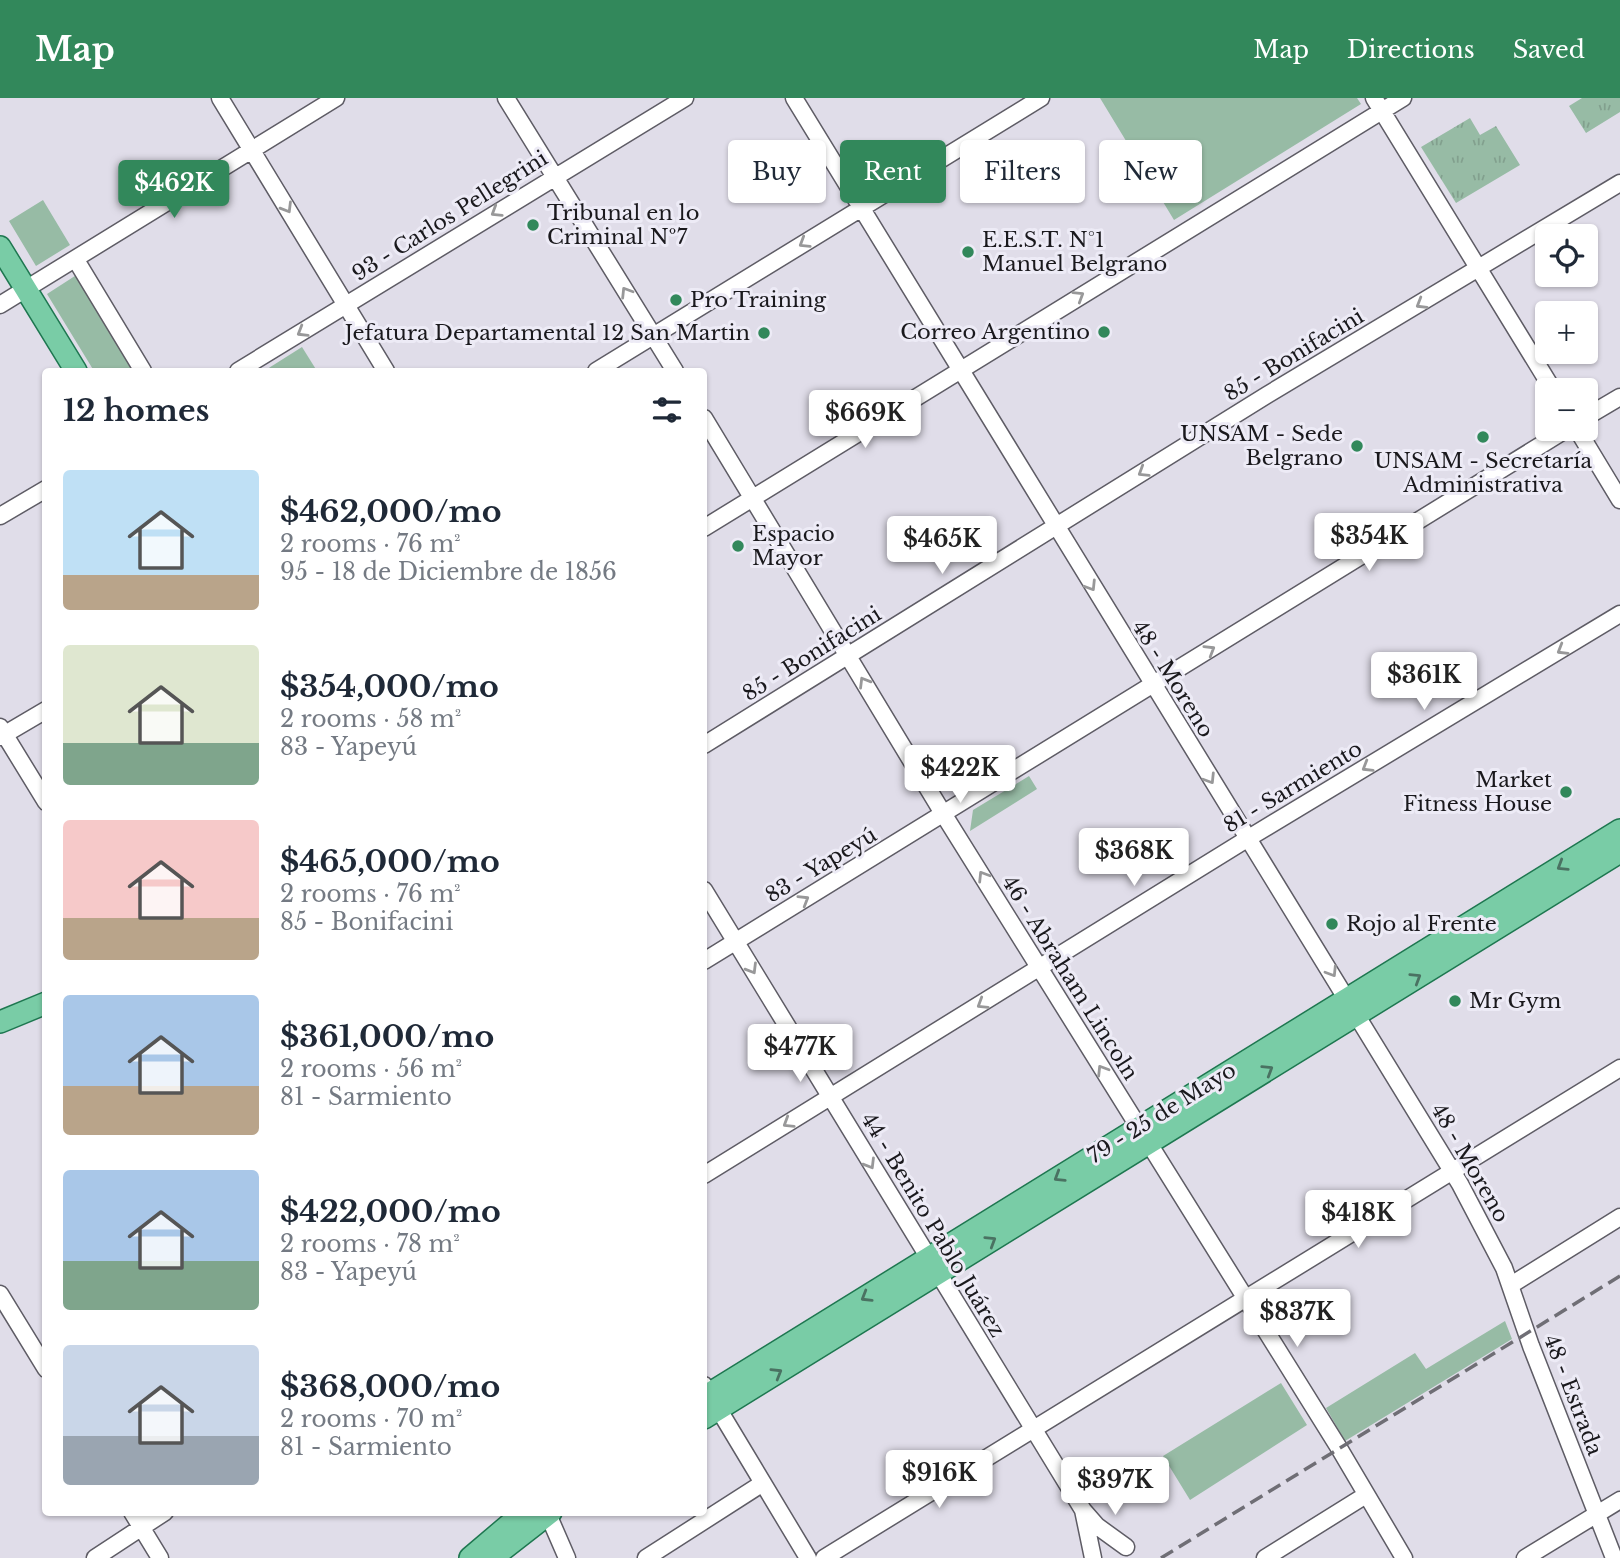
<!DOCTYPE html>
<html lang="en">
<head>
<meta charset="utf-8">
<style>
	:root { --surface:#fff; --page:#f6f6f7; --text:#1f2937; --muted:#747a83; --accent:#32885b }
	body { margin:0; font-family:"Libre Baskerville",serif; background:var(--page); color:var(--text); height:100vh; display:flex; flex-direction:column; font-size:26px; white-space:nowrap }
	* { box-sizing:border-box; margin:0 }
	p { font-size:23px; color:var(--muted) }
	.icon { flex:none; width:38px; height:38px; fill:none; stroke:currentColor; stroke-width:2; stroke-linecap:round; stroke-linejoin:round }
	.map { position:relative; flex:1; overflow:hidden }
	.drawer { position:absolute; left:42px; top:270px; width:665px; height:1148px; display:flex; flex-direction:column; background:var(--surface); border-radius:7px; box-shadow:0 2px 5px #0004 }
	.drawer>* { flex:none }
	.banner { position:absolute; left:728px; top:42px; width:665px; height:63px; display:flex; gap:14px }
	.tools { position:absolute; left:1535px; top:126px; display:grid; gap:14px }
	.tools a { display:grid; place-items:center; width:63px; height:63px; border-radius:7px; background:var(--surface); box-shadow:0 2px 5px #0004; font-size:35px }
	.price { position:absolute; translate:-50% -60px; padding:0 16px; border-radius:7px; background:#fff; color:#222; font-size:23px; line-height:46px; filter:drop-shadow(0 2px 4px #0008) }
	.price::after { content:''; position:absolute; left:50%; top:42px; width:21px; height:16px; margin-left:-10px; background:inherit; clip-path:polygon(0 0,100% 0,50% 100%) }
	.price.selected { background:var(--accent); color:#fff }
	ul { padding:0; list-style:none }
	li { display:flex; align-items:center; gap:21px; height:175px; padding:0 21px }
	li span { display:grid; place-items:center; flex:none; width:196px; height:140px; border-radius:7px; color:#555 }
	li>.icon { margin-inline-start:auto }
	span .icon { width:84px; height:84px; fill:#fffc; stroke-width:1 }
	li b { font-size:30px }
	h2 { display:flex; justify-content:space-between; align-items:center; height:84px; padding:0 21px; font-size:30px }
	.tag { padding:0 24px; border-radius:7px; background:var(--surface); box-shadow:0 2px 5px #0004; font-size:24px; line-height:63px }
	.tag.selected { background:var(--accent); color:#fff }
	header { display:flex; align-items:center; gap:42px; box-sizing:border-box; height:98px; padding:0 35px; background:var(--accent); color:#fff }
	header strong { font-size:33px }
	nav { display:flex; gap:38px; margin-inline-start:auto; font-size:24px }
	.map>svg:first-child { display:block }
	.grass { fill:url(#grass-tufts) }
	.park { fill:#97bba5 }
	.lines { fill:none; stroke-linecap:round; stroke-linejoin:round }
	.minor-casing { stroke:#5e5c65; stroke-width:19 }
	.major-casing { stroke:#1e7750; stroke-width:24 }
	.minor { stroke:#fff; stroke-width:16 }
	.major { stroke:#79cca6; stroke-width:21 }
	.rail { stroke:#6f6e75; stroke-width:3.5; stroke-dasharray:14 7; stroke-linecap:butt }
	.oneway { stroke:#989899 }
	.oneway2 { stroke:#4a7262 }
	.poi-dot { fill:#32885b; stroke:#edebf6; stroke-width:2.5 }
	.labels { text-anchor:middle; stroke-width:6; stroke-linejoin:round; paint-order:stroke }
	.poi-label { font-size:21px; fill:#1a191d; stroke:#edebf6; text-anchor:start }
	.street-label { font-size:21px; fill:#1a191d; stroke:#edebf6 }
</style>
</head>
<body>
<header>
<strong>Map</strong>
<nav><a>Map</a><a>Directions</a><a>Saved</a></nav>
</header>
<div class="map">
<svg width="1620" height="1460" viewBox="0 0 1620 1460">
	<defs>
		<pattern id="grass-tufts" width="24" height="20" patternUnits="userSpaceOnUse" patternTransform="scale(1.75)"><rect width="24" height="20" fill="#97bba5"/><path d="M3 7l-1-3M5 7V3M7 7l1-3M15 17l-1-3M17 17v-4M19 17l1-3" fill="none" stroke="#82a08e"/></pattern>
	</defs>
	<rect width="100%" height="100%" fill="#e0dde9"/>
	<path class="grass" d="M1582,0H1620V14L1586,35L1569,8Z
		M1470,20L1480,37L1496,28L1520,67L1456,105L1421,49Z"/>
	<path class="park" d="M1100,0H1357L1361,6L1174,122Z
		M43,102L70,147L36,168L9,123Z
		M78,176L137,273H94L47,196Z
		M302,249L317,273H264Z
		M1029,678L1037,691L970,733L973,712Z
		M1505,1223L1512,1241L1345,1343L1326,1310L1415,1255L1426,1271Z
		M1281,1285L1307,1327L1190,1402L1163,1358Z"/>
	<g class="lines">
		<g class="minor-casing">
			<path id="minor" d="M220,0L386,273
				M506,0L675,273
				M794,0L1460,1086L1504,1170L1531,1248L1614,1460
				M1374,0L1553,292
				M76,162L143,273
				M0,207L336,0
				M238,273L685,0
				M596,273L1041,0
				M1586,319L1620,299
				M704,320L944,717L1339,1350L1404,1460
				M1577,331L1620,402
				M0,418L46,391
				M704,430L1403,0
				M0,629L46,704
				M0,639L46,612
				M704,647L1267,297L1620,85
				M704,792L1083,1412L1097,1428L1126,1449
				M704,863L1567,331
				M704,1077L1247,741L1620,516
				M1511,1187L1620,1119
				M0,1196L46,1271
				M704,1287L808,1460
				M1083,1412L1093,1460
				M132,1414L160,1460
				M547,1414L567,1460
				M95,1460L165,1414
				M646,1460L763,1385
				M824,1460L1620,970
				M1265,1460L1366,1397
				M1525,1460L1620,1402"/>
		</g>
		<g class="major-casing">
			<path id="major" d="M0,149L76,273
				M0,924L46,905
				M704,1299L1620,732
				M704,1320L1620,754
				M470,1460L524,1414
				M492,1460L551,1414"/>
		</g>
		<use href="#minor" class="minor"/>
		<use href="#major" class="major"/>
		<path class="rail" d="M1161,1460L1620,1178"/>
	</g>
	<defs><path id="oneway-chevron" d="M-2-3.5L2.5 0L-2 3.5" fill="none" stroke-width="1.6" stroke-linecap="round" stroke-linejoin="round" transform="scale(1.75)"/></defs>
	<g class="oneway">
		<use href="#oneway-chevron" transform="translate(287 110) rotate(59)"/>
		<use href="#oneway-chevron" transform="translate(496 114) rotate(148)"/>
		<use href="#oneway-chevron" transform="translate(804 145) rotate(148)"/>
		<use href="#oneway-chevron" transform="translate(626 194) rotate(-122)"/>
		<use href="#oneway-chevron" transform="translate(1079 198) rotate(-32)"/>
		<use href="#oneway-chevron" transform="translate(1421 206) rotate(149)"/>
		<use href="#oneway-chevron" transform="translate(302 234) rotate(149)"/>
		<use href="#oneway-chevron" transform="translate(1143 374) rotate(148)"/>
		<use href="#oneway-chevron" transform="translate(1091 488) rotate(58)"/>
		<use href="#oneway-chevron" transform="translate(1210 552) rotate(-31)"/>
		<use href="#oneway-chevron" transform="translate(1562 552) rotate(149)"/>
		<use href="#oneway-chevron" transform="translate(864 584) rotate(-121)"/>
		<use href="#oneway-chevron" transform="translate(1367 669) rotate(149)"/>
		<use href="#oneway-chevron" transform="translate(1210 681) rotate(58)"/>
		<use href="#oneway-chevron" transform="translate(983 778) rotate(-122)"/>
		<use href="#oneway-chevron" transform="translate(804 802) rotate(-31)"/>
		<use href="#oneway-chevron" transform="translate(752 871) rotate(59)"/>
		<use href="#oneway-chevron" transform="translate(1332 874) rotate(58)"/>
		<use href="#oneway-chevron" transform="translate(982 906) rotate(148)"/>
		<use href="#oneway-chevron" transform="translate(1102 972) rotate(-122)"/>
		<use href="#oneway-chevron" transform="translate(788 1025) rotate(148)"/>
		<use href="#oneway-chevron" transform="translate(870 1066) rotate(59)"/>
	</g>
	<g class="oneway2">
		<use href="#oneway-chevron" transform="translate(1562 768) rotate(148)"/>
		<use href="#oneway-chevron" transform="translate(1416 880) rotate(-32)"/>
		<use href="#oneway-chevron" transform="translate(1268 972) rotate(-32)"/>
		<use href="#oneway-chevron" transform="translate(1059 1079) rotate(148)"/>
		<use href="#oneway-chevron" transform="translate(991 1143) rotate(-32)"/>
		<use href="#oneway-chevron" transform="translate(866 1199) rotate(149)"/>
		<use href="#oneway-chevron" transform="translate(777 1275) rotate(-31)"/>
	</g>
	<g class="poi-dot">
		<circle cx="533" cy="127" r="7"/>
		<circle cx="968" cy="154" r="7"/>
		<circle cx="676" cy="202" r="7"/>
		<circle cx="1104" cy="234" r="7"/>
		<circle cx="764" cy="235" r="7"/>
		<circle cx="1483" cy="339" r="7"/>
		<circle cx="1357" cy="348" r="7"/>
		<circle cx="738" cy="448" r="7"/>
		<circle cx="1566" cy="694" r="7"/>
		<circle cx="1332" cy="826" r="7"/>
		<circle cx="1455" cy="903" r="7"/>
	</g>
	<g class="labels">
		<g class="poi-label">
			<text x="547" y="122">Tribunal en lo<tspan x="547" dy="24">Criminal Nº7</tspan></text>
			<text x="982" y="149">E.E.S.T. N°1<tspan x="982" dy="24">Manuel Belgrano</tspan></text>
			<text x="690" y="209">Pro Training</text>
			<text x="1090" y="241" text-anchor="end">Correo Argentino</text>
			<text x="750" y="242" text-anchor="end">Jefatura Departamental 12 San Martin</text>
			<text x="1343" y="343" text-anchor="end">UNSAM - Sede<tspan x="1343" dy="24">Belgrano</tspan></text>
			<text x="1483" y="370" text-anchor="middle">UNSAM - Secretaría<tspan x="1483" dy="24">Administrativa</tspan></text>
			<text x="752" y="443">Espacio<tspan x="752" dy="24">Mayor</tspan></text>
			<text x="1552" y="689" text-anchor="end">Market<tspan x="1552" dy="24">Fitness House</tspan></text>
			<text x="1346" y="833">Rojo al Frente</text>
			<text x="1469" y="910">Mr Gym</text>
		</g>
		<g class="street-label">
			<text transform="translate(450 118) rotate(-32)" y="7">93 - Carlos Pellegrini</text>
			<text transform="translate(1294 257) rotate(-31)" y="7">85 - Bonifacini</text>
			<text transform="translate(812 556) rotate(-32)" y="7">85 - Bonifacini</text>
			<text transform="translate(1173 581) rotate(58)" y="7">48 - Moreno</text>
			<text transform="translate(1293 689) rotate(-31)" y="7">81 - Sarmiento</text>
			<text transform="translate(821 767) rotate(-31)" y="7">83 - Yapeyú</text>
			<text transform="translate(1070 880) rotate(58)" y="7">46 - Abraham Lincoln</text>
			<text transform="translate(1162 1015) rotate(-32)" y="7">79 - 25 de Mayo</text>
			<text transform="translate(1470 1065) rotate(60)" y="7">48 - Moreno</text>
			<text transform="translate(933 1127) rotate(59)" y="7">44 - Benito Pablo Juárez</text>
			<text transform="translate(1573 1297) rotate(69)" y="7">48 - Estrada</text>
		</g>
	</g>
</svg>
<div class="tools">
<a><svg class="icon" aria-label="locate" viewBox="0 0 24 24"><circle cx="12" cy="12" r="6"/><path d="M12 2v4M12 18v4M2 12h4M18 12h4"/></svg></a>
<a>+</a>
<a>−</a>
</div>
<b class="price selected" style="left:174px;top:122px">$462K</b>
<b class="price" style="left:865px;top:352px">$669K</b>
<b class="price" style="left:1369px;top:475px">$354K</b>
<b class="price" style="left:942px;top:478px">$465K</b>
<b class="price" style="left:1424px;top:614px">$361K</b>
<b class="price" style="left:960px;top:707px">$422K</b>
<b class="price" style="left:1134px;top:790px">$368K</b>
<b class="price" style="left:800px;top:986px">$477K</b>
<b class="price" style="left:1358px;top:1152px">$418K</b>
<b class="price" style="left:1297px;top:1251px">$837K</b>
<b class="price" style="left:939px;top:1412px">$916K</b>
<b class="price" style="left:1115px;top:1419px">$397K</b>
<div class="banner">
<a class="tag">Buy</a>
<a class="tag selected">Rent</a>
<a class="tag">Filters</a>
<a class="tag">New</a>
</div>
<section class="drawer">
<h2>12 homes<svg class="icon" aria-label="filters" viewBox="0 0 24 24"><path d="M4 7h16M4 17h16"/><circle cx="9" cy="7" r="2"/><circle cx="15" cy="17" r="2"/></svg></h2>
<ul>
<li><span style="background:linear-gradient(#bfe0f5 75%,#b9a48a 0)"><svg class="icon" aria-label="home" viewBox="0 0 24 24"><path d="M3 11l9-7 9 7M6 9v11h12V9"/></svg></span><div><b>$462,000/mo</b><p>2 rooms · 76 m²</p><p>95 - 18 de Diciembre de 1856</p></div></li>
<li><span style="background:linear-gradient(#dfe7d0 70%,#7fa58c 0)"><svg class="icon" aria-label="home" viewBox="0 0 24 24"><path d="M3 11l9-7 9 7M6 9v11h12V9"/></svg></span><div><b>$354,000/mo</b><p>2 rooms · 58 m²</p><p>83 - Yapeyú</p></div></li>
<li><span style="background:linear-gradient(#f6c9c9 70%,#b9a48a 0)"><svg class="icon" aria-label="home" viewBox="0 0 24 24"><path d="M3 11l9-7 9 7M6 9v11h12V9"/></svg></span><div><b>$465,000/mo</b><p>2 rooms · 76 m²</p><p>85 - Bonifacini</p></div></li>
<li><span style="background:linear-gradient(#a9c7e8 65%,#b9a48a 0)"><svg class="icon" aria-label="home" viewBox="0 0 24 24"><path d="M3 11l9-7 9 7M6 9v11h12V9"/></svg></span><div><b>$361,000/mo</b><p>2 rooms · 56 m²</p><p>81 - Sarmiento</p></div></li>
<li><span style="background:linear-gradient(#a9c7e8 65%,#7fa58c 0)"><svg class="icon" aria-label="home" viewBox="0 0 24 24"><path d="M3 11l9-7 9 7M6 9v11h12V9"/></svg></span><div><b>$422,000/mo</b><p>2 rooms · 78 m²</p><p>83 - Yapeyú</p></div></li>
<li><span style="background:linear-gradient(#c9d6e8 65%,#9aa5b1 0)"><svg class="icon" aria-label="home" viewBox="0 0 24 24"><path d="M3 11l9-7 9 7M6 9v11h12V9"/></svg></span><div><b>$368,000/mo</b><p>2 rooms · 70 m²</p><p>81 - Sarmiento</p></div></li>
</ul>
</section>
</div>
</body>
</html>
